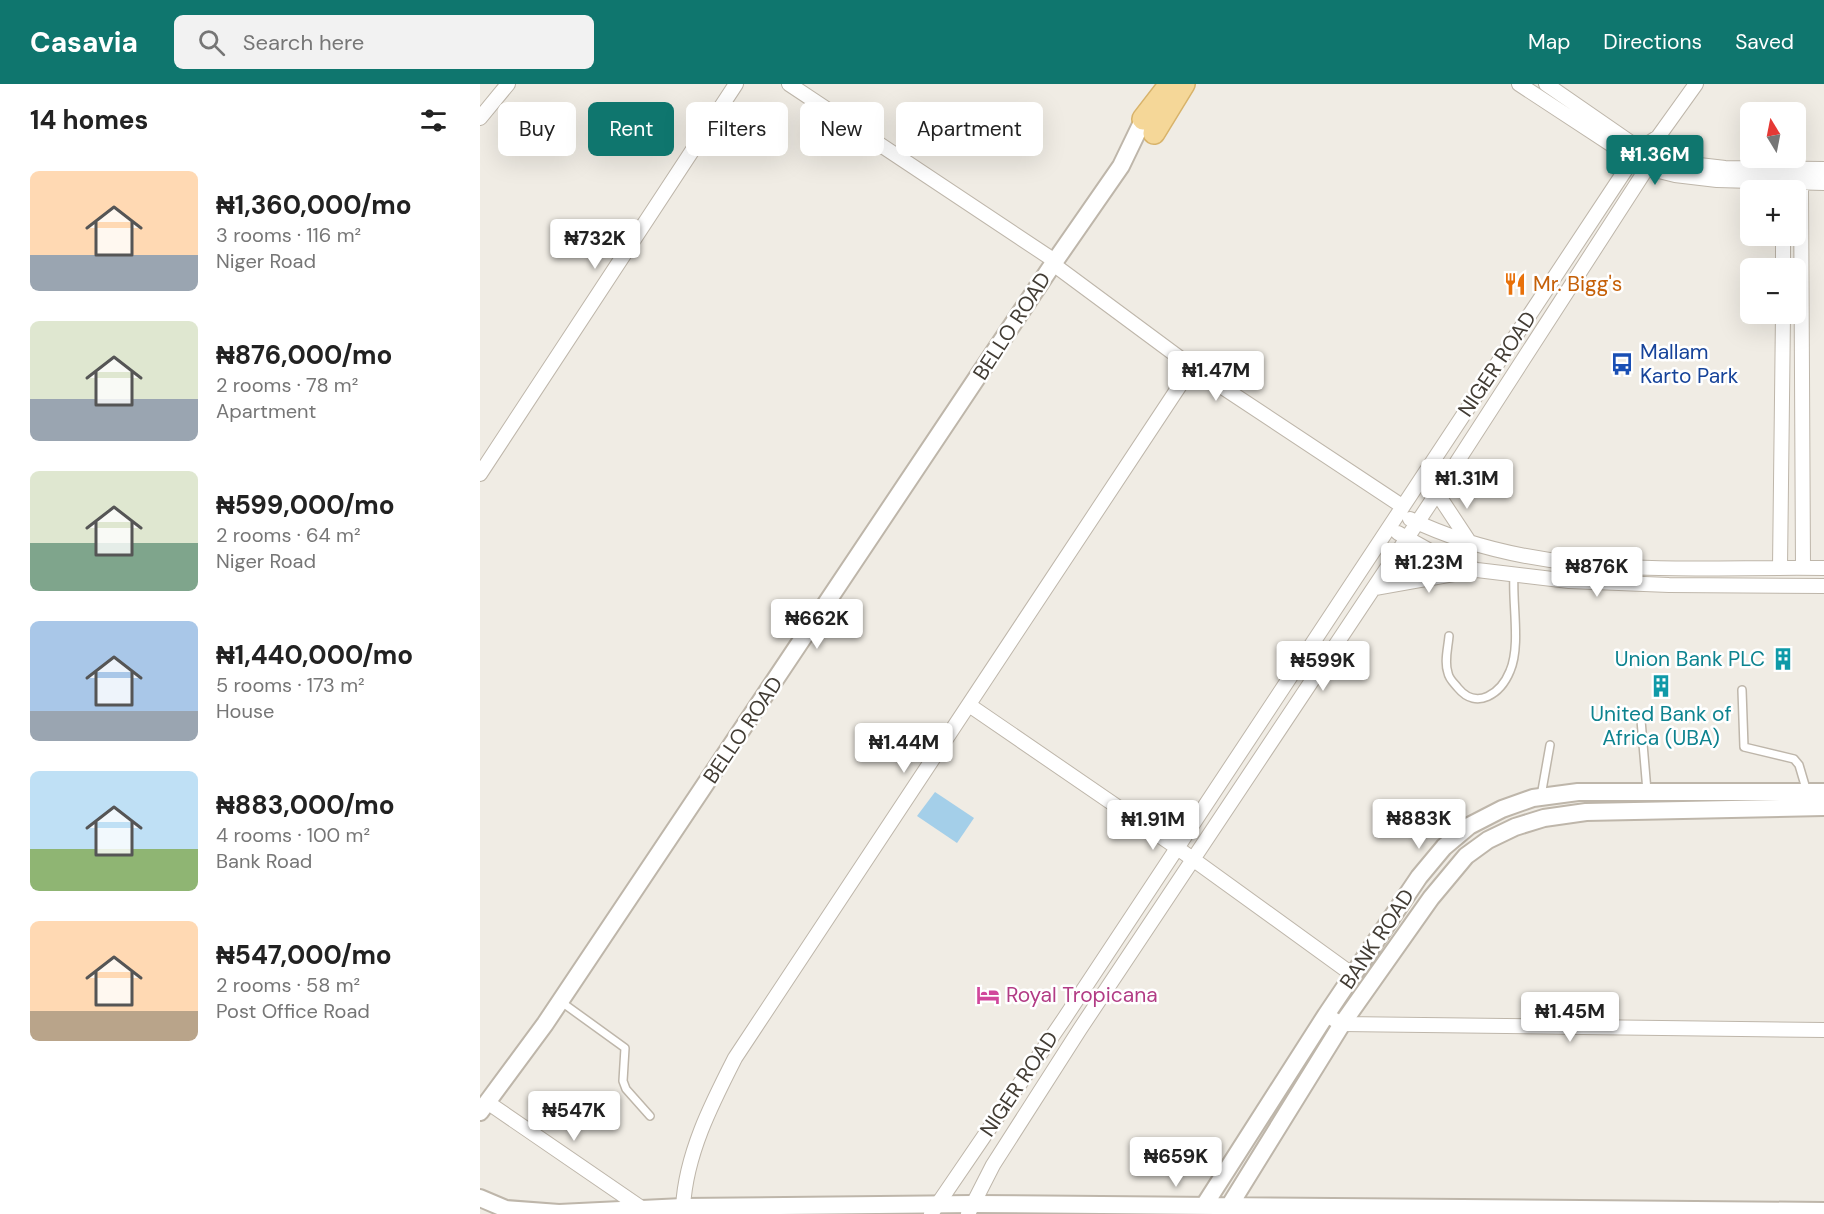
<!DOCTYPE html>
<html lang="en">
<head>
<meta charset="utf-8">
<style>
	:root { --surface:#fff; --page:#f2f2f2; --text:#222; --muted:#767676; --accent:#0f766e }
	body { margin:0; font-family:"DM Sans",sans-serif; background:var(--page); color:var(--text); height:100vh; display:flex; flex-direction:column; font-size:22px; white-space:nowrap }
	* { box-sizing:border-box; margin:0 }
	p { font-size:20px; color:var(--muted) }
	.icon { flex:none; width:33px; height:33px; fill:none; stroke:currentColor; stroke-width:2; stroke-linecap:round; stroke-linejoin:round }
	.map { position:relative; flex:1; overflow:hidden }
	.drawer { display:flex; flex-direction:column; background:var(--surface); width:480px }
	.drawer>* { flex:none }
	.top-card { position:absolute; left:18px; top:18px; width:570px; height:54px; display:flex; gap:12px }
	.needle { width:39px; rotate:350deg }
	.fabs { position:absolute; left:1260px; top:18px; display:grid; gap:12px }
	.fabs a { display:grid; place-items:center; width:66px; height:66px; border-radius:9px; background:var(--surface); box-shadow:0 6px 24px #0002; font-size:30px }
	.price { position:absolute; translate:-50% -51px; padding:0 14px; border-radius:6px; background:#fff; color:#222; font-size:20px; line-height:39px; filter:drop-shadow(0 2px 3px #0008) }
	.price::after { content:''; position:absolute; left:50%; top:36px; width:18px; height:14px; margin-left:-9px; background:inherit; clip-path:polygon(0 0,100% 0,50% 100%) }
	.price.active { background:var(--accent); color:#fff }
	ul { padding:0; list-style:none }
	li { display:flex; align-items:center; gap:18px; height:150px; padding:0 30px }
	li span { display:grid; place-items:center; flex:none; width:168px; height:120px; border-radius:9px; color:#555 }
	li>.icon { margin-inline-start:auto }
	span .icon { width:72px; height:72px; fill:#fffc; stroke-width:1 }
	li b { font-size:26px }
	h2 { display:flex; justify-content:space-between; align-items:center; height:72px; padding:0 30px; font-size:26px }
	.tag { padding:0 21px; border-radius:9px; background:var(--surface); box-shadow:0 6px 24px #0002; font-size:21px; line-height:54px }
	.tag.active { background:var(--accent); color:#fff }
	header { display:flex; align-items:center; gap:36px; box-sizing:border-box; height:84px; padding:0 30px; background:var(--accent); color:#fff }
	header strong { font-size:28px }
	nav { display:flex; gap:33px; margin-inline-start:auto; font-size:21px }
	.search { width:420px; height:54px; background:var(--page); display:flex; align-items:center; gap:15px; box-sizing:border-box; padding:0 21px; border-radius:9px; color:var(--muted); font-size:22px }
	main { display:flex; flex:1; min-height:0 }
	.map>svg:first-child { display:block }
	.water { fill:#a4cfe9 }
	.lines { fill:none; stroke-linecap:round; stroke-linejoin:round }
	.service-casing { stroke:#beb6aa; stroke-width:10 }
	.minor-casing { stroke:#beb6aa; stroke-width:16 }
	.tertiary-casing { stroke:#beb6aa; stroke-width:20 }
	.primary-casing { stroke:#d8b36a; stroke-width:24 }
	.service { stroke:#fff; stroke-width:7 }
	.minor { stroke:#fff; stroke-width:14 }
	.tertiary { stroke:#fff; stroke-width:16 }
	.primary { stroke:#f5d798; stroke-width:21 }
	.labels { text-anchor:middle; stroke-width:5; stroke-linejoin:round; paint-order:stroke }
	.food-label { font-size:21px; fill:#c56008; stroke:#fff; text-anchor:start }
	.street-label { font-size:21px; fill:#423c34; stroke:#fff }
	.transit-label { font-size:21px; fill:#164399; stroke:#fff; text-anchor:start }
	.culture-label { font-size:21px; fill:#0d838f; stroke:#fff; text-anchor:end }
	.hotel-label { font-size:21px; fill:#b23c85; stroke:#fff; text-anchor:start }
</style>
</head>
<body>
<header>
<strong>Casavia</strong>
<div class="search"><svg class="icon" aria-label="search" viewBox="0 0 24 24"><circle cx="10" cy="10" r="6"/><path d="M15 15l6 6"/></svg>Search here</div>
<nav><a>Map</a><a>Directions</a><a>Saved</a></nav>
</header>
<main>
<section class="drawer">
<h2>14 homes<svg class="icon" aria-label="filters" viewBox="0 0 24 24"><path d="M4 7h16M4 17h16"/><circle cx="9" cy="7" r="2"/><circle cx="15" cy="17" r="2"/></svg></h2>
<ul>
<li><span style="background:linear-gradient(#ffd9b3 70%,#9aa5b1 0)"><svg class="icon" aria-label="home" viewBox="0 0 24 24"><path d="M3 11l9-7 9 7M6 9v11h12V9"/></svg></span><div><b>₦1,360,000/mo</b><p>3 rooms · 116 m²</p><p>Niger Road</p></div></li>
<li><span style="background:linear-gradient(#dfe7d0 65%,#9aa5b1 0)"><svg class="icon" aria-label="home" viewBox="0 0 24 24"><path d="M3 11l9-7 9 7M6 9v11h12V9"/></svg></span><div><b>₦876,000/mo</b><p>2 rooms · 78 m²</p><p>Apartment</p></div></li>
<li><span style="background:linear-gradient(#dfe7d0 60%,#7fa58c 0)"><svg class="icon" aria-label="home" viewBox="0 0 24 24"><path d="M3 11l9-7 9 7M6 9v11h12V9"/></svg></span><div><b>₦599,000/mo</b><p>2 rooms · 64 m²</p><p>Niger Road</p></div></li>
<li><span style="background:linear-gradient(#a9c7e8 75%,#9aa5b1 0)"><svg class="icon" aria-label="home" viewBox="0 0 24 24"><path d="M3 11l9-7 9 7M6 9v11h12V9"/></svg></span><div><b>₦1,440,000/mo</b><p>5 rooms · 173 m²</p><p>House</p></div></li>
<li><span style="background:linear-gradient(#bfe0f5 65%,#8fb573 0)"><svg class="icon" aria-label="home" viewBox="0 0 24 24"><path d="M3 11l9-7 9 7M6 9v11h12V9"/></svg></span><div><b>₦883,000/mo</b><p>4 rooms · 100 m²</p><p>Bank Road</p></div></li>
<li><span style="background:linear-gradient(#ffd9b3 75%,#b9a48a 0)"><svg class="icon" aria-label="home" viewBox="0 0 24 24"><path d="M3 11l9-7 9 7M6 9v11h12V9"/></svg></span><div><b>₦547,000/mo</b><p>2 rooms · 58 m²</p><p>Post Office Road</p></div></li>
</ul>
</section>
<div class="map">
<svg width="1344" height="1130" viewBox="0 0 1344 1130">
	<rect width="100%" height="100%" fill="#f0ece4"/>
	<path class="water" d="M455,708L494,734L477,759L437,732Z"/>
	<g class="lines">
		<g class="service-casing">
			<path id="service" d="M969,552C968,564 964,578 968,589C969,595 974,599 978,604C997,627 1021,609 1030,587C1041,562 1032,519 1034,491
				M1262,606L1264,663L1314,675L1319,681L1327,708
				M1161,636L1167,707
				M1061,712L1070,661
				M80,917L145,964L143,997L146,1005L170,1032"/>
		</g>
		<g class="minor-casing">
			<path id="minor" d="M309,0L575,177
				M1039,0L1167,84L1195,91L1237,96L1344,99
				M1066,0L1160,65L1193,78L1245,84L1344,85
				M0,34L28,0
				M1321,99L1323,483
				M573,180L712,283L922,422
				M1303,184V152
				M0,390L256,0
				M957,409L990,459
				M930,435C1061,498 1203,482 1344,484
				M918,449L961,473L997,486L1089,497L1189,501L1344,502
				M1300,484L1303,230
				M895,504L996,486
				M489,621L696,763L873,891
				M846,931L862,940L1344,946
				M7,1018L163,1125
				M203,1123C206,1070 231,1021 255,974L712,283
				M451,1130L584,935L1152,76L1160,65L1178,53L1216,0
				M488,1130L513,1081L600,945L957,409L1167,84L1175,72L1178,53"/>
		</g>
		<g class="tertiary-casing">
			<path id="tertiary" d="M0,1028L65,940L573,180L641,82L668,26
				M0,1114L26,1125L79,1129L203,1123L493,1120L1344,1127
				M720,1128L846,931L939,793L964,763L989,742L1022,725L1053,714L1098,708H1344
				M745,1129L862,940L951,814L986,772L1008,756L1035,743L1064,734L1106,728L1344,723"/>
		</g>
		<g class="primary-casing">
			<path id="primary" d="M663,35L690,0
				M674,49L704,0"/>
		</g>
		<use href="#service" class="service"/>
		<use href="#minor" class="minor"/>
		<use href="#tertiary" class="tertiary"/>
		<use href="#primary" class="primary"/>
	</g>
	<defs>
		<g id="restaurant-bare" transform="scale(1.8)"><path d="M-5-6h1v4h1v-4h1v4h1v-4h1v5L-1.5 .5V6h-2V.5L-5-1ZM5-6V6H3V1.5H1.5Q1.5-4 5-6Z" fill="#e8710a" stroke="#fff" stroke-width="2.5" paint-order="stroke"/></g>
		<g id="bus-bare" transform="scale(1.8)"><path d="M-5-6H5V4H4V6H2V4H-2V6H-4V4H-5ZM-3.5-4V0h7V-4ZM-3.5 1.2v1.5H-2V1.2ZM2 1.2v1.5H3.5V1.2Z" fill="#1a4fb4" stroke="#fff" stroke-width="2.5" paint-order="stroke"/></g>
		<g id="building-bare" transform="scale(1.8)"><path d="M-4-6H4V6H1V3H-1V6H-4ZM-2.5-4.3h1.7v1.8h-1.7ZM.8-4.3h1.7v1.8H.8ZM-2.5-1h1.7V.8h-1.7ZM.8-1h1.7V.8H.8Z" fill="#0f9aa8" stroke="#fff" stroke-width="2.5" paint-order="stroke"/></g>
		<g id="hotel-bare" transform="scale(1.8)"><path d="M-6-4.5h1.5V1H6V5H4.5V3h-9V5H-6ZM-4 0a1.8 1.8 0 1 1 3.6 0ZM.5 0V-2.5h3Q6-2.5 6 0Z" fill="#d1479c" stroke="#fff" stroke-width="2.5" paint-order="stroke"/></g>
	</defs>
	<g fill-rule="evenodd">
		<use href="#restaurant-bare" x="1035" y="200"/>
		<use href="#bus-bare" x="1142" y="280"/>
		<use href="#building-bare" x="1303" y="575"/>
		<use href="#building-bare" x="1181" y="602"/>
		<use href="#hotel-bare" x="508" y="911"/>
	</g>
	<g class="labels">
		<g class="food-label">
			<text x="1053" y="207">Mr. Bigg's</text>
		</g>
		<g class="street-label">
			<text transform="translate(532 242) rotate(-57)" y="7">BELLO ROAD</text>
			<text transform="translate(1017 280) rotate(-56)" y="7">NIGER ROAD</text>
			<text transform="translate(263 646) rotate(-56)" y="7">BELLO ROAD</text>
			<text transform="translate(897 855) rotate(-56)" y="7">BANK ROAD</text>
			<text transform="translate(539 1000) rotate(-56)" y="7">NIGER ROAD</text>
		</g>
		<g class="transit-label">
			<text x="1160" y="275">Mallam<tspan x="1160" dy="24">Karto Park</tspan></text>
		</g>
		<g class="culture-label">
			<text x="1285" y="582">Union Bank PLC</text>
			<text x="1181" y="637" text-anchor="middle">United Bank of<tspan x="1181" dy="24">Africa (UBA)</tspan></text>
		</g>
		<g class="hotel-label">
			<text x="526" y="918">Royal Tropicana</text>
		</g>
	</g>
</svg>
<div class="fabs">
<a><svg class="needle" viewBox="-14 -14 28 28"><path d="M0-13l5 13h-10z" fill="#e53935"/><path d="M0 13l5-13h-10z" fill="#767676"/></svg></a>
<a>+</a>
<a>−</a>
</div>
<b class="price active" style="left:1175px;top:102px">₦1.36M</b>
<b class="price" style="left:115px;top:186px">₦732K</b>
<b class="price" style="left:736px;top:318px">₦1.47M</b>
<b class="price" style="left:987px;top:426px">₦1.31M</b>
<b class="price" style="left:949px;top:510px">₦1.23M</b>
<b class="price" style="left:1117px;top:514px">₦876K</b>
<b class="price" style="left:337px;top:566px">₦662K</b>
<b class="price" style="left:843px;top:608px">₦599K</b>
<b class="price" style="left:424px;top:690px">₦1.44M</b>
<b class="price" style="left:939px;top:766px">₦883K</b>
<b class="price" style="left:673px;top:767px">₦1.91M</b>
<b class="price" style="left:1090px;top:959px">₦1.45M</b>
<b class="price" style="left:94px;top:1058px">₦547K</b>
<b class="price" style="left:696px;top:1104px">₦659K</b>
<div class="top-card">
<a class="tag">Buy</a>
<a class="tag active">Rent</a>
<a class="tag">Filters</a>
<a class="tag">New</a>
<a class="tag">Apartment</a>
</div>
</div>
</main>
</body>
</html>
